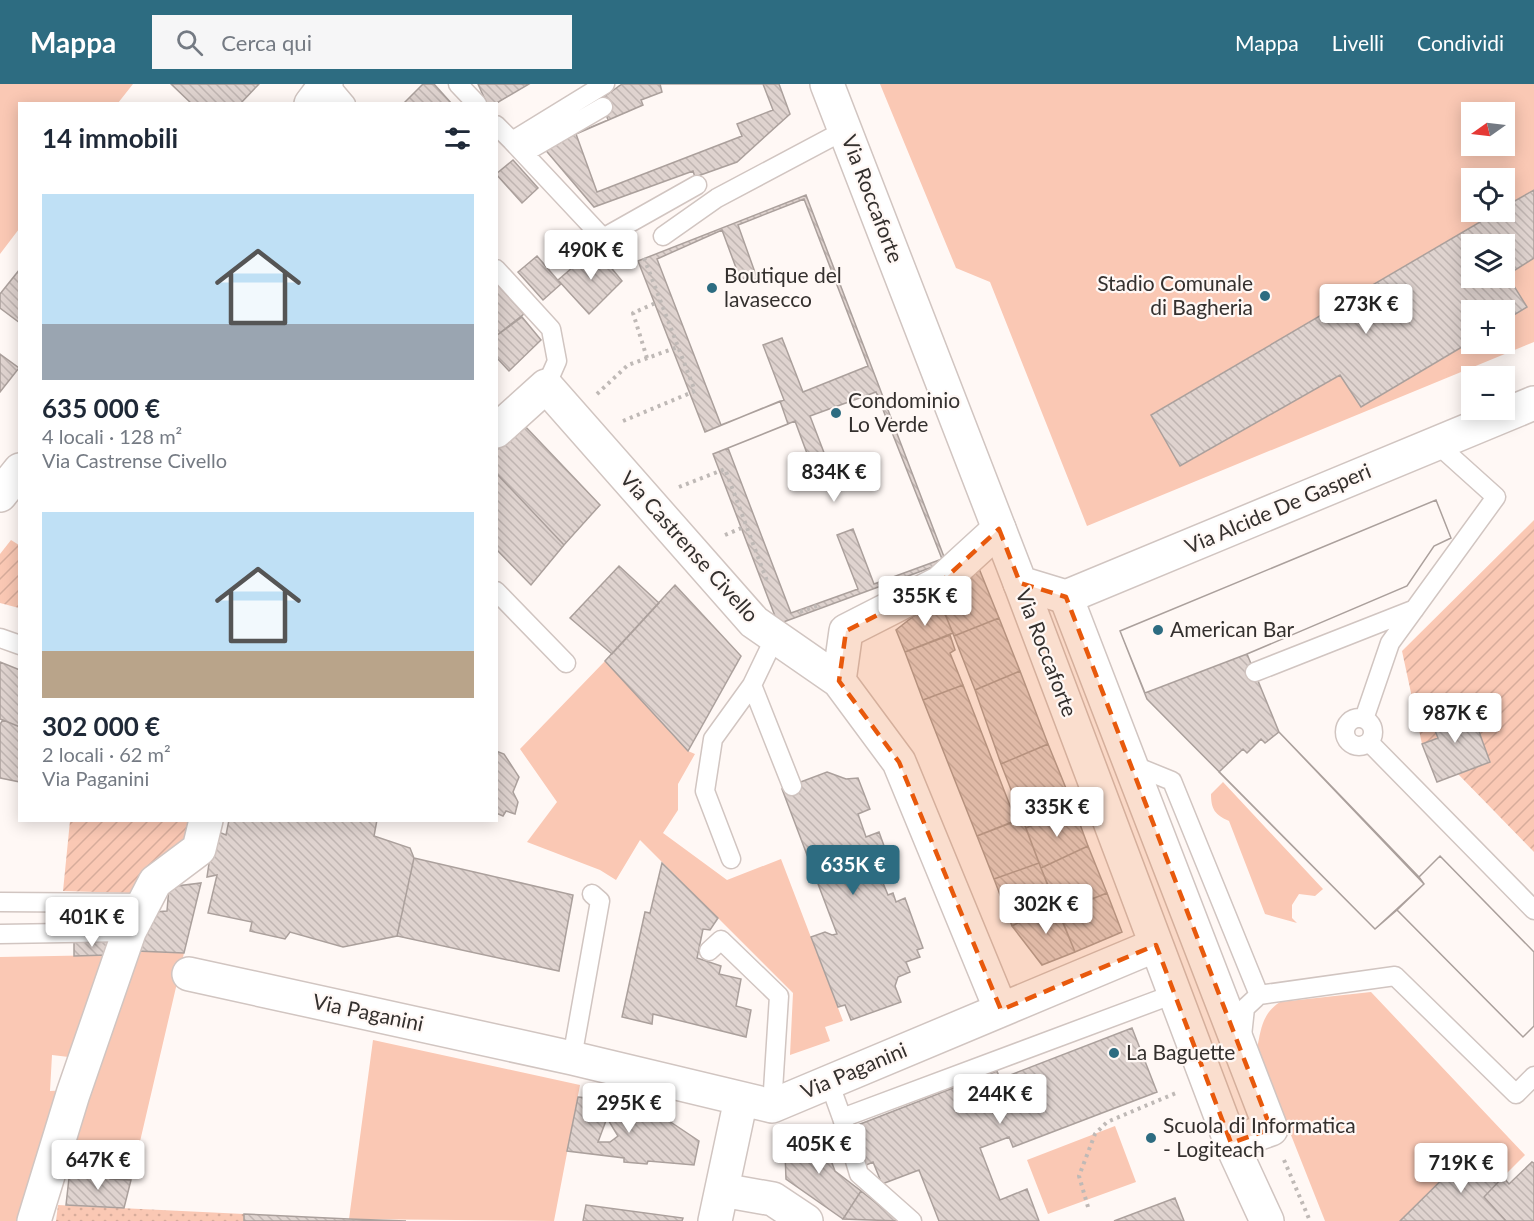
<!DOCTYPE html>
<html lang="it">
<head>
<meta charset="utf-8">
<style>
	:root { --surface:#fff; --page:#f6f6f7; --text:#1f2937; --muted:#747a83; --accent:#2d6c81 }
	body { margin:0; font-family:Lato,sans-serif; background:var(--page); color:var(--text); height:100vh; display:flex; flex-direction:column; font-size:22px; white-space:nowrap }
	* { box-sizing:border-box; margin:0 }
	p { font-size:20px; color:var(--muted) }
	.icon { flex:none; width:33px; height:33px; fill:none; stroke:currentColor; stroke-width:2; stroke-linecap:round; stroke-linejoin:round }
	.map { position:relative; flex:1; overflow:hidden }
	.drawer { position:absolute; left:18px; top:18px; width:480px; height:720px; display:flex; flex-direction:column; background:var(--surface); border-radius:0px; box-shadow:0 3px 15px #0003 }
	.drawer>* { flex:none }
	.needle { width:39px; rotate:256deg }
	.fabs { position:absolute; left:1461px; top:18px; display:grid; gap:12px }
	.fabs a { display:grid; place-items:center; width:54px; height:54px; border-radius:0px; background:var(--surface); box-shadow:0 3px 15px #0003; font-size:30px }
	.price { position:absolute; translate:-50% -51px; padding:0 14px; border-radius:6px; background:#fff; color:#222; font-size:20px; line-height:39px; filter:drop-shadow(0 2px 3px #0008) }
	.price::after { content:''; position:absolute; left:50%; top:36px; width:18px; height:14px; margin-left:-9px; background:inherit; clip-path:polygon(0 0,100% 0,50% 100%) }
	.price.active { background:var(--accent); color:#fff }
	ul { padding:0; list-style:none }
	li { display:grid; align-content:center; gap:12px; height:318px; padding:0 24px }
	li span { display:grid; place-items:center; height:186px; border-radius:0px; color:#555 }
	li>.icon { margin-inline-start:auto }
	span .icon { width:108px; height:108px; fill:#fffc; stroke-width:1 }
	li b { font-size:26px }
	h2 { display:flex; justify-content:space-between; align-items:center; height:72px; padding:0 24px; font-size:26px }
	header { display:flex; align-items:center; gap:36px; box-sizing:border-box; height:84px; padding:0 30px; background:var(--accent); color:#fff }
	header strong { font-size:28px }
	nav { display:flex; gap:33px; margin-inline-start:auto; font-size:21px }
	.search { width:420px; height:54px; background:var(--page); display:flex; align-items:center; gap:15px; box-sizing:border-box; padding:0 21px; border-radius:0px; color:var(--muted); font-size:22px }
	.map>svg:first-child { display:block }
	.grass { fill:#fac8b4; fill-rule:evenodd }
	.park { fill:url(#park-dots) }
	.garden { fill:url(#garden-furrows) }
	.building { fill:url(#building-back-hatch); stroke:#aba09c; stroke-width:1.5; fill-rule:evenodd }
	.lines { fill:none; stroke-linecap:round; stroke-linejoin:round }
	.lane-casing { stroke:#d1c5c1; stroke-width:21 }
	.street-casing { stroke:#d1c5c1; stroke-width:36 }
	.secondary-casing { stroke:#d1c5c1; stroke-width:36 }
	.path { stroke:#bfb9b6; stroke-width:4; stroke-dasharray:3 4.5; stroke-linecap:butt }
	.lane { stroke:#fff; stroke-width:18 }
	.street { stroke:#fff; stroke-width:33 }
	.secondary { stroke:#fff; stroke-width:33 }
	.marked { fill:#e8590c; fill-opacity:0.2; stroke:#e8590c; stroke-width:4.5; stroke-dasharray:12 8; stroke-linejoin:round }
	.poi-dot { fill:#2d6c81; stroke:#fff8f5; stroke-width:2 }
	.labels { text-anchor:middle; stroke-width:4.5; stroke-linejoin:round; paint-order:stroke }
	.street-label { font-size:21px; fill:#34302e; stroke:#fff8f5 }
	.poi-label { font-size:21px; fill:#34302e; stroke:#fff8f5; text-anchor:start }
</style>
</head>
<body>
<header>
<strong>Mappa</strong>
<div class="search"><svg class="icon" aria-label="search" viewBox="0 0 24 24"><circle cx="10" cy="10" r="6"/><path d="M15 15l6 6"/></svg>Cerca qui</div>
<nav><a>Mappa</a><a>Livelli</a><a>Condividi</a></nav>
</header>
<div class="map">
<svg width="1534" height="1137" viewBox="0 0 1534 1137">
	<defs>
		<pattern id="park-dots" width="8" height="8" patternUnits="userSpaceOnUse" patternTransform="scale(1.5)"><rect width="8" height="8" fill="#fac8b4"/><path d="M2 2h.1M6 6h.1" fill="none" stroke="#d7ac9b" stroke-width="1.8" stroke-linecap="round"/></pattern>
		<pattern id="garden-furrows" width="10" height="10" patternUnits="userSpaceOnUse" patternTransform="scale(1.5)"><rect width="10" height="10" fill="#fac8b4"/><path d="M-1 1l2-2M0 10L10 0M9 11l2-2" fill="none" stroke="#d7ac9b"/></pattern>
		<pattern id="building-back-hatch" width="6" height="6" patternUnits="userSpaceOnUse" patternTransform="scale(1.5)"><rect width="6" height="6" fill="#dfd3cf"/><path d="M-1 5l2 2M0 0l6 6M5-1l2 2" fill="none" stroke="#c0b5b2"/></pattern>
	</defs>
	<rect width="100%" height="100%" fill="#fff8f5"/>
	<path class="grass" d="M0,0H133L118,19L20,20L19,145L0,170Z
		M880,0H1534V258L1087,442L990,198L956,184ZM1472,28H1504V62H1472ZM1472,94H1504V128H1472ZM1472,160H1504V194H1472ZM1472,226H1504V260H1472Z
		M605,577L688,667L695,670L678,700V726L663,749L727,796L781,775L843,937L825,943L830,957L790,971L793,909L640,756L616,796L600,786L527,758L557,718L520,665Z
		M1223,698L1323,805L1315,812L1299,810L1292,821V834L1297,839L1265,830L1229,737C1215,731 1211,725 1211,710Z
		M137,867L184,869L131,1096L110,1095L109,1090H85V1094L59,1093Z
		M108,871L77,974L52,971L50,1007L68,1006L22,1137H0V873Z
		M1371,908L1525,1071L1503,1093L1474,1064L1400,1137H1325L1257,965C1261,945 1262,930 1280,918Z
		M373,956L580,1001L554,1137L349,1135Z
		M1115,1042L1136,1098L1048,1130L1027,1076Z"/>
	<path class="park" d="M58,1121L244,1130V1137H56Z"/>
	<path class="garden" d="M1534,436V768L1458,690L1490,678L1469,620L1430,634L1438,654L1422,660L1402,567Z
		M11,456L19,461V524L0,519V470Z
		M70,737H197L195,745L130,809L63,807Z"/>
	<path class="building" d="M171,0H259L240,20H192Z
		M423,0H434L452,20H403Z
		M478,0H529L495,20H487Z
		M622,0H779L790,30L737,78L695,93L693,87L594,123L543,63L608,36L601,15Z
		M660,0H763L773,26L737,40L742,52L597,108L576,50L643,21L641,16L662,8Z
		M513,76L538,104L522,119L496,90Z
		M1534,106V174L1507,191L1527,223L1504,237V226H1472V257L1361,323L1340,291L1180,382L1151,331L1497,128H1504V123ZM1472,160H1504V194H1472Z
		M806,111L946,478L778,540L713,370L788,340L780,317L705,348L638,177Z
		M804,115L868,282L803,308L782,254L763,261L784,316L721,341L657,175L722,146L742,200L757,194L738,141Z
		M595,164L622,197L589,230L558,196Z
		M537,172L561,200L543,216L518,188Z
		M20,185V239L0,224V210Z
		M496,199L524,230L496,252Z
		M522,233L541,256L509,287L496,273V252Z
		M0,270L19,284L0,308Z
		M876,308L942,475L874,500L853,445L837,451L858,505L791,529L728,364L795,337L815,391L831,387L810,332Z
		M522,339L600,421L564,461L496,389V367Z
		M496,389L564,461L531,501L496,465Z
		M1436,416L1451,454L1434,462L1407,502L1247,570L1279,648L1419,793L1440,772L1534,868V942L1523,953L1397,826L1375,845L1373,843L1147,615L1120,547Z
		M1436,416L1451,454L1434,462L1407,502L1247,570L1145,609L1120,547Z
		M619,482L659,519L612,570L570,534Z
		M978,482L999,534L954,552L938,513Z
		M675,501L741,572L688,667L605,577Z
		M938,513L953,549L905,568L896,546Z
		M999,534L1020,587L975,606L954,552Z
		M950,551L955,566L950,569L963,601L923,616L905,568Z
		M0,578L20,586V643L0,635Z
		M1020,587L1048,660L1001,680L975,606Z
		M963,601L1016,737L977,752L923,616Z
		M1469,620L1490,678L1437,698L1422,660L1438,654L1430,634Z
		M3,636L20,643V698L0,694V640Z
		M1279,648L1424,800L1375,845L1219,688L1243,665L1247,669L1261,655L1265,659Z
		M1048,660L1074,724L1026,744L1001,680Z
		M496,667L504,670L519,693L513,708L518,718L515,730L506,727L503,732L496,729Z
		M827,688L846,695L858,694L870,725L858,730L866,753L879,748L891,781L878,787L888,811L893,809L896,818L905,814L923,864L917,866L920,873L906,878L910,888L898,893L895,902L901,918L851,936L845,921L838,923L811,853L825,848L832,851L837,850L782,705Z
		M1074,724L1088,762L1041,784L1026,744Z
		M1022,734L1039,779L994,795L977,752Z
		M229,736H377L374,752L410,764L414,774L397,852L343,863L290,848L285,855L250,847L252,838L208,829L217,791L207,793L214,746L226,751Z
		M1088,762L1107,809L1059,828L1041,784Z
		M1440,772L1534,868V942L1523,953L1397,826L1424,800L1419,793Z
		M414,774L573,811L559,887L397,852Z
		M662,779L718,834L710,846L703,845L697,874L721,882L719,890L741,895L736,922L751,926L746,953L653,930L652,940L622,933L645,828L650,829Z
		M1039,779L1055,820L1012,842L994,795Z
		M201,799L184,869L137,867L154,828L167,827L169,803Z
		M1107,809L1122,848L1075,868L1059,828Z
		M1055,820L1075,868L1042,881L1012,842Z
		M74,856H113L108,871L74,872Z
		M1132,944L1157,1008L1013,1063L1009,1053L980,1064L1000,1116L1027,1105L1039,1137H939L919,1086L882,1100L873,1078L864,1082L850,1044L997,987L1000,995Z
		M578,1013L615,1017L614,1022L651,1025L699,1057L694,1081L648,1077L647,1080L624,1078V1074L567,1067Z
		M607,1034L618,1052L610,1058H598Z
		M819,1045L835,1087L861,1107L843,1135L786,1095L785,1069L801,1053Z
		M1474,1064L1503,1093L1484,1113L1506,1137H1400Z
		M1532,1078L1534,1079V1137H1506L1484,1113L1503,1093L1509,1100Z
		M85,1089L109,1090L110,1095L131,1096L124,1124L66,1121L69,1094H85Z
		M861,1107L899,1137L843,1135Z
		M1175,1114L1184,1137H1114Z
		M586,1121L683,1134L682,1137H583Z
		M244,1130L349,1135L406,1137H244Z"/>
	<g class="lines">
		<g class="lane-casing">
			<path id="lane" d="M329,0L346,20
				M458,0L477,20
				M496,41L512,57L605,0
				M512,57L603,154L697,101
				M524,69L603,23
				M663,152L717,114L845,46
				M496,185L551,245L557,277L546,302
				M496,507L566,579
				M775,553L752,601L792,702
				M0,554L20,561
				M1255,588L1415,525
				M1345 648a14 14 0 1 1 28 0a14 14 0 1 1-28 0Z
				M1364,635L1390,559L1496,413L1436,359
				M1369,658L1534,826
				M1130,680L1172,697L1259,911
				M731,775L705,707L713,655L752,601
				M0,818L143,819
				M0,850L129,848
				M709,867L721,856L779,912L772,1022
				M1242,952L1245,924L1259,911L1395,892L1516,1010L1534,992
				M572,974L600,817L592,810
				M829,998L842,1034L1174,910
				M842,1034L859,1090L912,1137"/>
		</g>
		<g class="street-casing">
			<path id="street" d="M496,347L546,302L754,538L839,597L899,678L1001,926
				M1020,499L1231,1059L1267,1137
				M1066,513L1271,1045L1231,1059
				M839,597L846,547L940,499L999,445
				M189,890L572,974L772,1022L1156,861
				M722,1106L773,1115L806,1137
				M34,1137L73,1010L129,848L155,798L199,765L206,736
				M715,1137L741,1015"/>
		</g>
		<g class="secondary-casing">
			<path id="secondary" d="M827,0L1020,499L1066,513L1534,319
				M311,20L326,0
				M0,411L20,386"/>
		</g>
		<path class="path" d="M647,274L633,229L660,217
			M597,310L628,281L678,263
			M623,337L695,307L644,174
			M679,403L725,385L767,497
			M725,451L746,442
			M800,528L819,521L820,524
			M1284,1076L1310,1137
			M1088,1123L1079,1092L1095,1050L1107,1038L1176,1009"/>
		<use href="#lane" class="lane"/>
		<use href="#street" class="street"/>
		<use href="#secondary" class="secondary"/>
	</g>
	<path class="marked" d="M999,445L1020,499L1066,513L1271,1045L1231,1059L1156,861L1001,926L899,678L839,597L846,547L940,499Z"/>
	<g class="poi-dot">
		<circle cx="712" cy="204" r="6"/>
		<circle cx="1265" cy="212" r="6"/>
		<circle cx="836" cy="329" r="6"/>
		<circle cx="1158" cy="546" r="6"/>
		<circle cx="1114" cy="969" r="6"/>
		<circle cx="1151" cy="1054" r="6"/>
	</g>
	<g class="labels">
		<g class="street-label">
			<text transform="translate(872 115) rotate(69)" y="7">Via Roccaforte</text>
			<text transform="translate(1278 425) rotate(-23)" y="7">Via Alcide De Gasperi</text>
			<text transform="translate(689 463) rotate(48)" y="7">Via Castrense Civello</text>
			<text transform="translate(1046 569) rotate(69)" y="7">Via Roccaforte</text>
			<text transform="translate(368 929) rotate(12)" y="7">Via Paganini</text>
			<text transform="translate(854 987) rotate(-23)" y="7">Via Paganini</text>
		</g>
		<g class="poi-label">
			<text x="724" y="199">Boutique del<tspan x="724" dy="24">lavasecco</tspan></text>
			<text x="1253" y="207" text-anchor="end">Stadio Comunale<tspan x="1253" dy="24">di Bagheria</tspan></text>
			<text x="848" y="324">Condominio<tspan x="848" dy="24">Lo Verde</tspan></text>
			<text x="1170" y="553">American Bar</text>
			<text x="1126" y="976">La Baguette</text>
			<text x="1163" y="1049">Scuola di Informatica<tspan x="1163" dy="24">- Logiteach</tspan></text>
		</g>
	</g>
</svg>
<div class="fabs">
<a><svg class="needle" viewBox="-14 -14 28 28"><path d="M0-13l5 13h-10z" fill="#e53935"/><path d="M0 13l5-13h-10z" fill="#747a83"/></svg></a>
<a><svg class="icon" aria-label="locate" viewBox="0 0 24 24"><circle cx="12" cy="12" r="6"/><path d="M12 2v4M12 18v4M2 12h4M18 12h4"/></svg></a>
<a><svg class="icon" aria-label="layers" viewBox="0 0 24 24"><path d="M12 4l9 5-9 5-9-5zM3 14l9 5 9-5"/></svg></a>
<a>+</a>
<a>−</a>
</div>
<b class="price" style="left:591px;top:197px">490K €</b>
<b class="price" style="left:1366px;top:251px">273K €</b>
<b class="price" style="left:834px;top:419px">834K €</b>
<b class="price" style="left:925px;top:543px">355K €</b>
<b class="price" style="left:1455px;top:660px">987K €</b>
<b class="price" style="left:1057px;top:754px">335K €</b>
<b class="price active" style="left:853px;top:812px">635K €</b>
<b class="price" style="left:1046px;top:851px">302K €</b>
<b class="price" style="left:92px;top:864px">401K €</b>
<b class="price" style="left:1000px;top:1041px">244K €</b>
<b class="price" style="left:629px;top:1050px">295K €</b>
<b class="price" style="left:819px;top:1091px">405K €</b>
<b class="price" style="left:98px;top:1107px">647K €</b>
<b class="price" style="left:1461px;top:1110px">719K €</b>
<section class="drawer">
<h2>14 immobili<svg class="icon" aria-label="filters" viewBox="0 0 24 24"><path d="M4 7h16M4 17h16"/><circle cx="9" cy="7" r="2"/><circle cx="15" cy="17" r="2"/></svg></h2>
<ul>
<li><span style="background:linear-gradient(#bfe0f5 70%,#9aa5b1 0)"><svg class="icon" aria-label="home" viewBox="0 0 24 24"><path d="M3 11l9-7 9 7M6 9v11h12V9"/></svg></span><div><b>635 000 €</b><p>4 locali · 128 m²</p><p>Via Castrense Civello</p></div></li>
<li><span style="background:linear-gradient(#bfe0f5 75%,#b9a48a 0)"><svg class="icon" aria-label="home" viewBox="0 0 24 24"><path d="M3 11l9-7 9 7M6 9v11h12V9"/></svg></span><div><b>302 000 €</b><p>2 locali · 62 m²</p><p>Via Paganini</p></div></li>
</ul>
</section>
</div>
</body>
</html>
